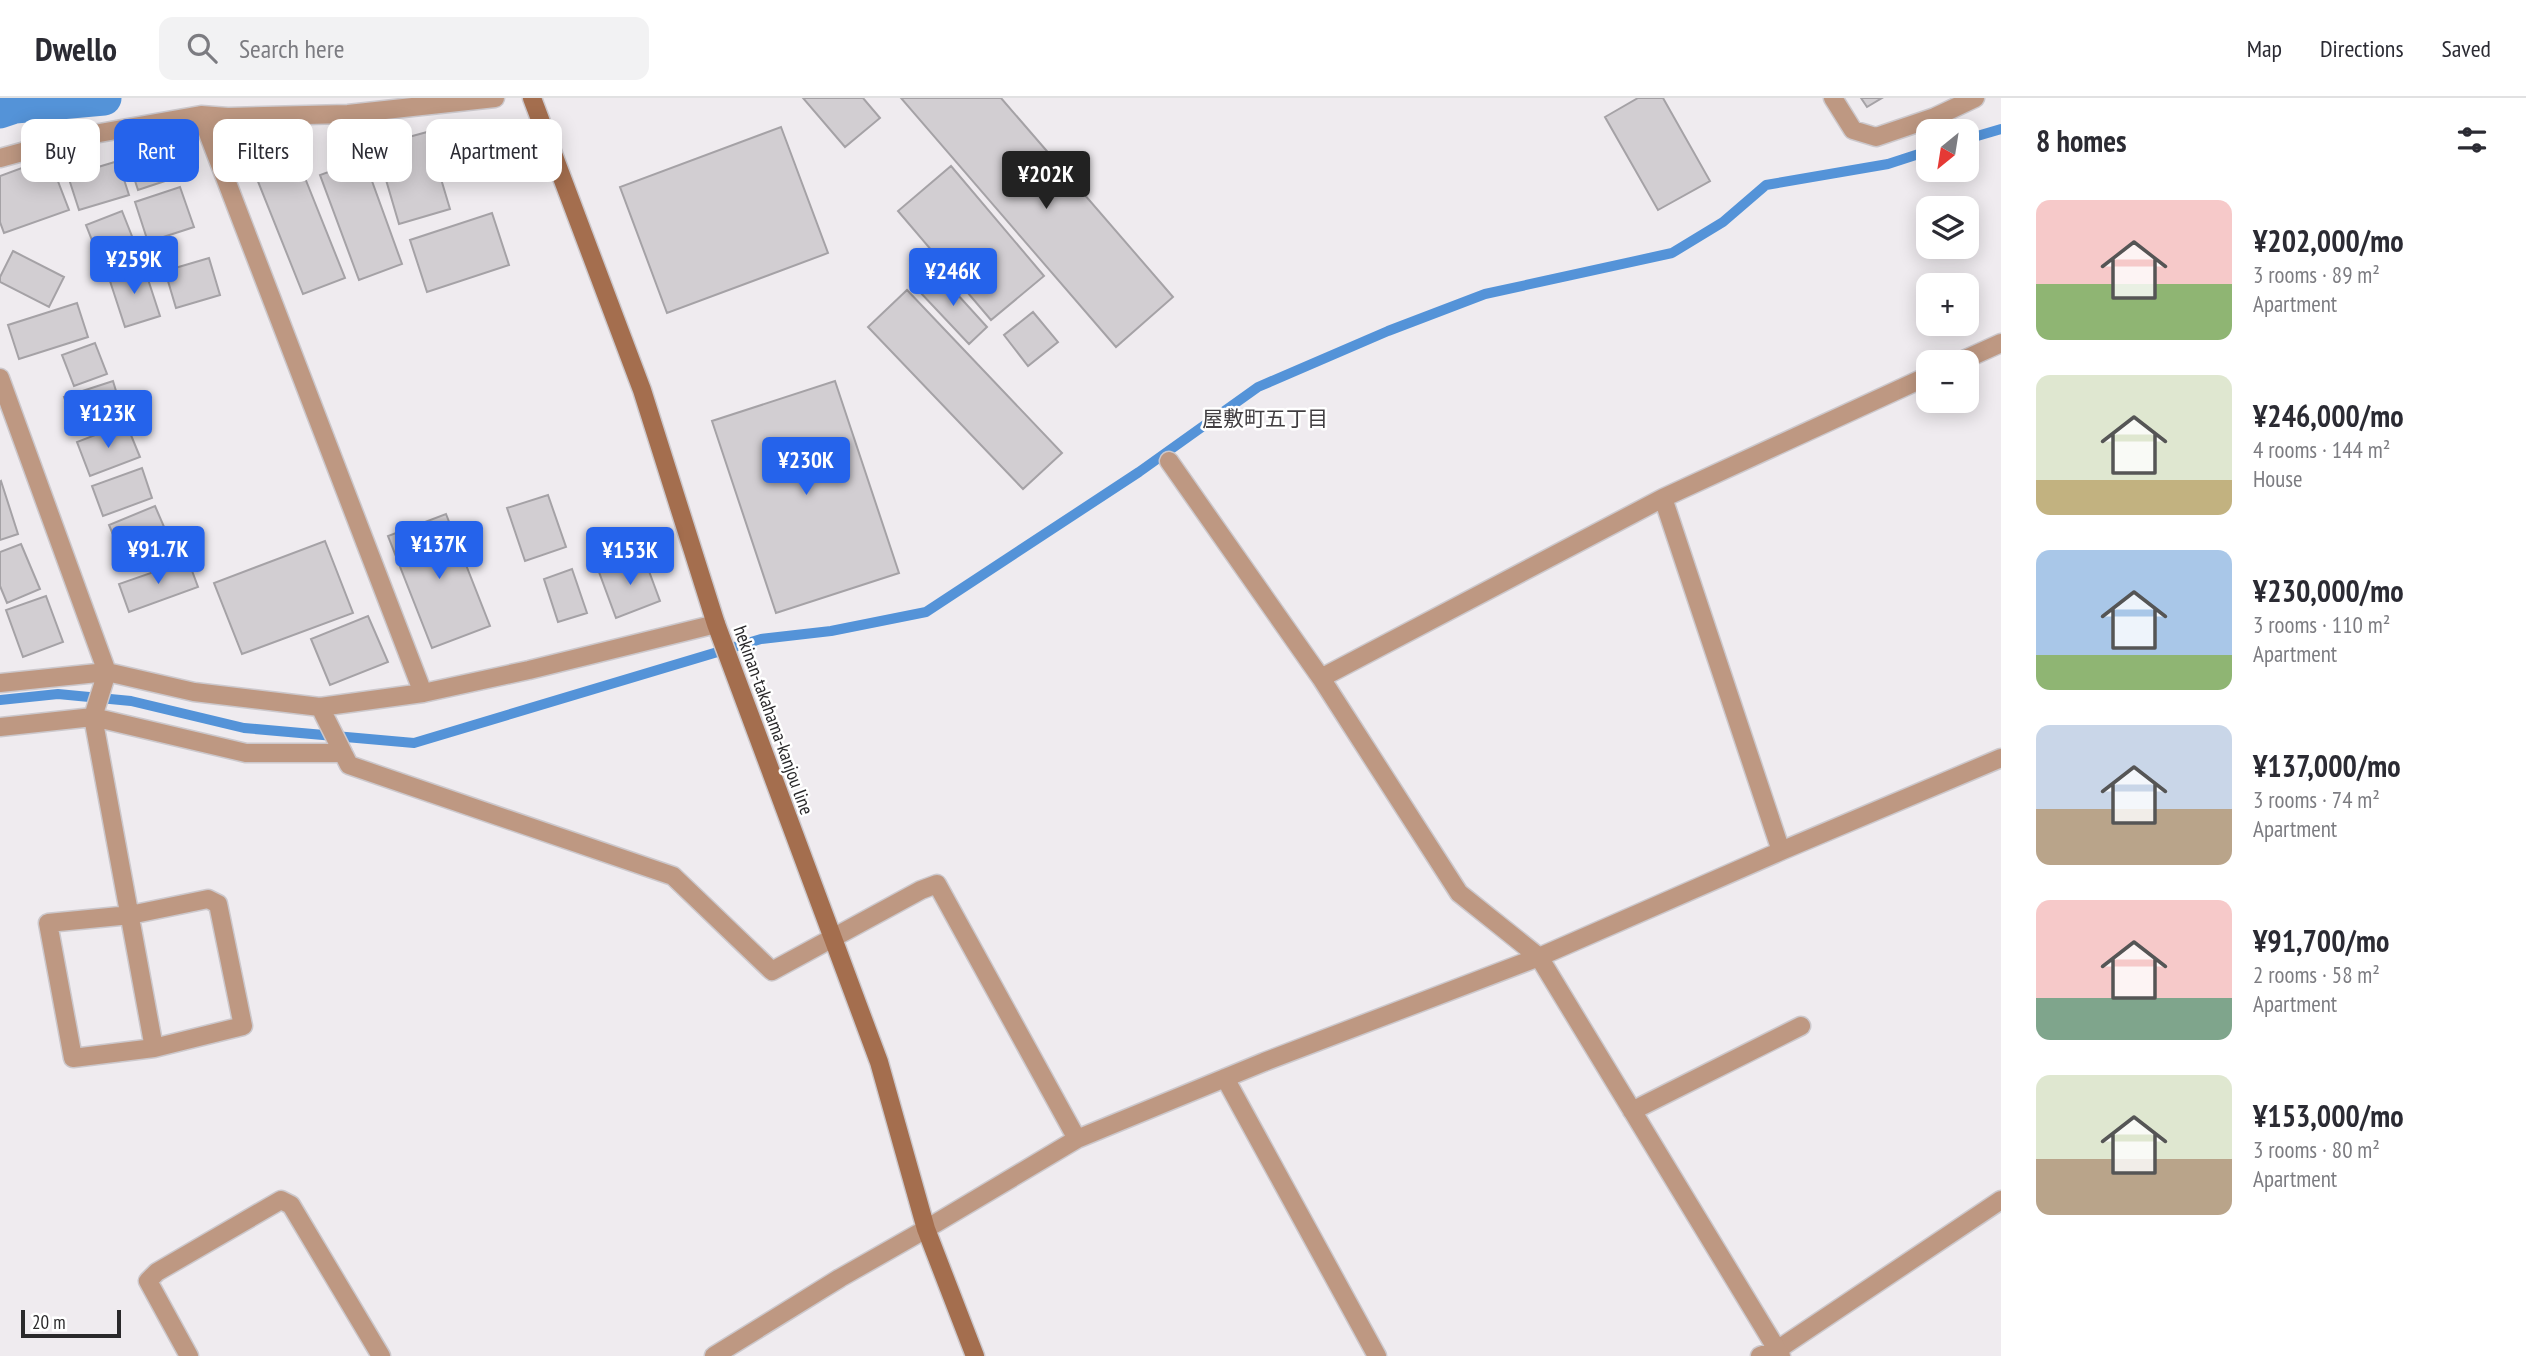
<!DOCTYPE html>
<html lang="en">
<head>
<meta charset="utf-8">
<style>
	:root { --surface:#fff; --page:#f2f2f3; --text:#2b2b33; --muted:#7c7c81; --line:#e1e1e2; --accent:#2563eb }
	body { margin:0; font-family:"PT Sans Narrow","Noto Sans JP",sans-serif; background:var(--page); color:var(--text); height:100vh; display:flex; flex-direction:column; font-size:26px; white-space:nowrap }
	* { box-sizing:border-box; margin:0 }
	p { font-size:23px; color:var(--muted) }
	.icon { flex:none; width:38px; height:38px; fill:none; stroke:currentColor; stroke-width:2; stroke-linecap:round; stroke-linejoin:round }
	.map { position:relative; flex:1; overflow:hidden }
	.side { display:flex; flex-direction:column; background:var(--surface); width:525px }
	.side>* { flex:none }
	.top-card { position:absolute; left:21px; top:21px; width:665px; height:63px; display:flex; gap:14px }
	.needle { width:46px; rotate:210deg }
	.tools { position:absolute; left:1916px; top:21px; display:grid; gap:14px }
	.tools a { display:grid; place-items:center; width:63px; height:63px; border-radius:14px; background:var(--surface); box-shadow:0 4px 18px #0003; font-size:35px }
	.scale { position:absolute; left:21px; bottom:18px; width:100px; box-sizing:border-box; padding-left:7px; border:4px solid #2a292b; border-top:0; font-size:19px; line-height:24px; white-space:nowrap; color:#2a292b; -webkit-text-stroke:5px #fff; paint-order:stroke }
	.price { position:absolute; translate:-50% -60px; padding:0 16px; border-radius:7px; background:var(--accent); color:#fff; font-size:23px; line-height:46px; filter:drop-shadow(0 2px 4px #0008) }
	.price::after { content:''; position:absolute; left:50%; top:42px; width:21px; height:16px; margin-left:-10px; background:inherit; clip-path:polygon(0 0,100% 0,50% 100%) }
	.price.current { background:#222; color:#fff }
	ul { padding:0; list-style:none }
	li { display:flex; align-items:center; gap:21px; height:175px; padding:0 35px }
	li span { display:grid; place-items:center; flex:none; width:196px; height:140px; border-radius:14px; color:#555 }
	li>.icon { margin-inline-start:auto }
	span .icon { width:84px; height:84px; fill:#fffc; stroke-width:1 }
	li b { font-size:30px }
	h2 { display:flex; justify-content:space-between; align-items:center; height:84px; padding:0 35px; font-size:30px }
	.chip { padding:0 24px; border-radius:14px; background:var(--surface); box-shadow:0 4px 18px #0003; font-size:24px; line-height:63px }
	.chip.current { background:var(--accent); color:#fff }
	header { display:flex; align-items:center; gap:42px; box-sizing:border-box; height:98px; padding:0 35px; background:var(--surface); border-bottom:2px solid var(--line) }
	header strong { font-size:33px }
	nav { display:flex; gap:38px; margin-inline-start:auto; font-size:24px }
	.search { width:490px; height:63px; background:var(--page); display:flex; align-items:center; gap:18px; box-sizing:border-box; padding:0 24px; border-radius:14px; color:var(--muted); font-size:26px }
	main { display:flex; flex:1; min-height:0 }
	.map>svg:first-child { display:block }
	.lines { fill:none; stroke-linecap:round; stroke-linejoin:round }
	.stream { stroke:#5493d8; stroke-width:10 }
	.canal { stroke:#5493d8; stroke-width:35 }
	.building { fill:#d2ced2; stroke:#a5a2a6; stroke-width:2 }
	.lane-casing { stroke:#ccc8cc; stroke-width:21 }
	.street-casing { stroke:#ccc8cc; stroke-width:21 }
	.secondary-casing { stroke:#ccc8cc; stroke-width:21 }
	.lane { stroke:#be9882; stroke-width:18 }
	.street { stroke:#be9882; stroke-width:18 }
	.secondary { stroke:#a46e4e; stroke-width:18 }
	.labels { text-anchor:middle; stroke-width:5; stroke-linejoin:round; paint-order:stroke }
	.street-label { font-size:19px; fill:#2a292b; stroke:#fff }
	.neighbourhood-label { font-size:21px; fill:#413e41; stroke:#fff }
</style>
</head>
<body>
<header>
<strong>Dwello</strong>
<div class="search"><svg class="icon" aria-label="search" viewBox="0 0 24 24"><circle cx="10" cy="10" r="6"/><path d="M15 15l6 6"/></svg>Search here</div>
<nav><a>Map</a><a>Directions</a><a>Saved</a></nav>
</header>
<main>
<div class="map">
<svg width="2001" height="1258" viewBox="0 0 2001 1258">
	<rect width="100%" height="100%" fill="#efebef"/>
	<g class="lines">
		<path class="stream" d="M1967,41L2001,31
			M0,602L58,596L131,603L244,630L414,645L761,541L831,533L926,514L1139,374L1258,289L1388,233L1485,196L1672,155L1723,124L1766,87L1888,66L1928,53"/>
		<path class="canal" d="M0,13L15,8L104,0"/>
	</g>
	<path class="building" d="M803,0H863L880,20L845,49Z
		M901,0H1001L1173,199L1116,249Z
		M1638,0H1663L1710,83L1658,112L1605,19Z
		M1861,0H1882L1867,9Z
		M781,29L828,155L667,215L620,89Z
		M427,34L450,111L399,126L376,48Z
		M161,38L174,80L138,92L124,49Z
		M295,55L345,180L303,196L253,71Z
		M49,60L69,112L4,135L0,124V78Z
		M364,61L402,166L359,182L320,77Z
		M118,63L129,97L79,112L68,78Z
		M951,68L1044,178L991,222L898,113Z
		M180,89L194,129L148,144L135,104Z
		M122,113L139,156L103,170L86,127Z
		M492,115L509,167L427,194L410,142Z
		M13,153L64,179L49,209L0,184V179Z
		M209,160L220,197L176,210L165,173Z
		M143,166L160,218L125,229L108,177Z
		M937,174L987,229L969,246L918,192Z
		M907,192L1062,355L1023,391L868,229Z
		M77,205L88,239L19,261L8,227Z
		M1033,214L1058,244L1028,268L1004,237Z
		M95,245L107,276L74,288L62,257Z
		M113,283L123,316L75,331L64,299Z
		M835,283L899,475L776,515L712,323Z
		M126,325L140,359L90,378L77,344Z
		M142,370L152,400L103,418L92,388Z
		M1,383L18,436L0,442V384Z
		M548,397L566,449L525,463L507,410Z
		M155,408L171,445L125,465L109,427Z
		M446,416L490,528L432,550L388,438Z
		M325,443L353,515L242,556L214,485Z
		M21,446L40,491L7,505L0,488V454Z
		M643,457L660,503L616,520L599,474Z
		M188,462L198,489L129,514L119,486Z
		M572,471L587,515L558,524L544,481Z
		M46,498L63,544L23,559L6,512Z
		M368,518L388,564L330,587L311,541Z"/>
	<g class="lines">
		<g class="lane-casing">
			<path id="lane" d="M1777,1252L2001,1102"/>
		</g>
		<g class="street-casing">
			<path id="street" d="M1833,0L1853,32L1876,39L1935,19L1975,0
				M201,17L423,595
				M0,60L77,39L201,17L228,19L348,16L495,0
				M1959,264L2001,245
				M0,280L107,574L93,619L154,950L73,960L48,825L130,817L208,801L218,806L243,928L154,950
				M1169,363L1321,580L1459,795L1539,859L1781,1258
				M1663,400L1781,753
				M1321,580L1663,400L1928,278
				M0,585L107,574L194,594L320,609L423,595L529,572L716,526
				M320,609L349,667L673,778L772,873L921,792L937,786L1077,1041
				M0,629L93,619L246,655H343
				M1225,980L1377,1258
				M1632,1013L1801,928
				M189,1258L148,1183L157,1174L281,1102L291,1107L381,1258
				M714,1258L840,1180L926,1131L1077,1041L1264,964L1539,859L1781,753L2001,660
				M1760,1258L1777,1252"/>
		</g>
		<g class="secondary-casing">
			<path id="secondary" d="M532,0L642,292L716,526L879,964L926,1131L975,1258"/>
		</g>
		<use href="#lane" class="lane"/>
		<use href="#street" class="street"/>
		<use href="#secondary" class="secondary"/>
	</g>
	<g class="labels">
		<g class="street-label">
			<text transform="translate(774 622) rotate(70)" y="7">hekinan-takahama-kanjou line</text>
		</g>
		<g class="neighbourhood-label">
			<text x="1265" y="328">屋敷町五丁目</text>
		</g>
	</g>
</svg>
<div class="tools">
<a><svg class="needle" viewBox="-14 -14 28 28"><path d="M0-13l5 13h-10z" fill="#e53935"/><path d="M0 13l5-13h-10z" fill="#7c7c81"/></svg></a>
<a><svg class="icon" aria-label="layers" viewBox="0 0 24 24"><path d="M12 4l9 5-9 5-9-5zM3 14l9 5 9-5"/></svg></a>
<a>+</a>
<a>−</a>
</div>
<div class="scale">20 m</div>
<b class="price current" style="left:1046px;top:113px">¥202K</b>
<b class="price" style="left:134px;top:198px">¥259K</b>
<b class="price" style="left:953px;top:210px">¥246K</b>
<b class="price" style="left:108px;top:352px">¥123K</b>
<b class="price" style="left:806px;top:399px">¥230K</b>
<b class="price" style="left:439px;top:483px">¥137K</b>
<b class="price" style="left:158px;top:488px">¥91.7K</b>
<b class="price" style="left:630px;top:489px">¥153K</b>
<div class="top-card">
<a class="chip">Buy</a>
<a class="chip current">Rent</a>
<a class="chip">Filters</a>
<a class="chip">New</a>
<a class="chip">Apartment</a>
</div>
</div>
<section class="side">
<h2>8 homes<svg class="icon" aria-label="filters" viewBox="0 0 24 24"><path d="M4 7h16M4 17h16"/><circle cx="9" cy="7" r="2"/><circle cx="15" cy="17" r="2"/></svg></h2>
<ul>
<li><span style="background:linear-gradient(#f6c9c9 60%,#8fb573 0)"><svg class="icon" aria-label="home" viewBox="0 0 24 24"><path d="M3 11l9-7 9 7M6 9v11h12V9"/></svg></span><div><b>¥202,000/mo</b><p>3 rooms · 89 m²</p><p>Apartment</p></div></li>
<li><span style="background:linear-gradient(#dfe7d0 75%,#c2b280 0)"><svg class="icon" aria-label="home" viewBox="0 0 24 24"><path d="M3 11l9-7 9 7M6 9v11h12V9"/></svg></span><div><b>¥246,000/mo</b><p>4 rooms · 144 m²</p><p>House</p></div></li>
<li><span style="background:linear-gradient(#a9c7e8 75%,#8fb573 0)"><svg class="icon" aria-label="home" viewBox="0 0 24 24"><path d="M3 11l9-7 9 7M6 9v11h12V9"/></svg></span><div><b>¥230,000/mo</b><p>3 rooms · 110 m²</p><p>Apartment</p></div></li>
<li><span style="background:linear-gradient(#c9d6e8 60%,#b9a48a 0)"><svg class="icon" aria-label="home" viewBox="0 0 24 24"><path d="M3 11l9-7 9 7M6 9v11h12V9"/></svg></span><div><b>¥137,000/mo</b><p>3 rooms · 74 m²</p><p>Apartment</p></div></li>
<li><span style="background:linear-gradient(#f6c9c9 70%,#7fa58c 0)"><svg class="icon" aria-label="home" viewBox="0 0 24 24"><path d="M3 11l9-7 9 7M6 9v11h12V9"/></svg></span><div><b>¥91,700/mo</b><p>2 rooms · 58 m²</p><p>Apartment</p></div></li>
<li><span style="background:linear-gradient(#dfe7d0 60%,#b9a48a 0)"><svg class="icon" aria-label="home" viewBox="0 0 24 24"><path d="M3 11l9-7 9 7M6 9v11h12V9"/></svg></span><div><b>¥153,000/mo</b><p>3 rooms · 80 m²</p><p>Apartment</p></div></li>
</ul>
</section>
</main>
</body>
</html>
